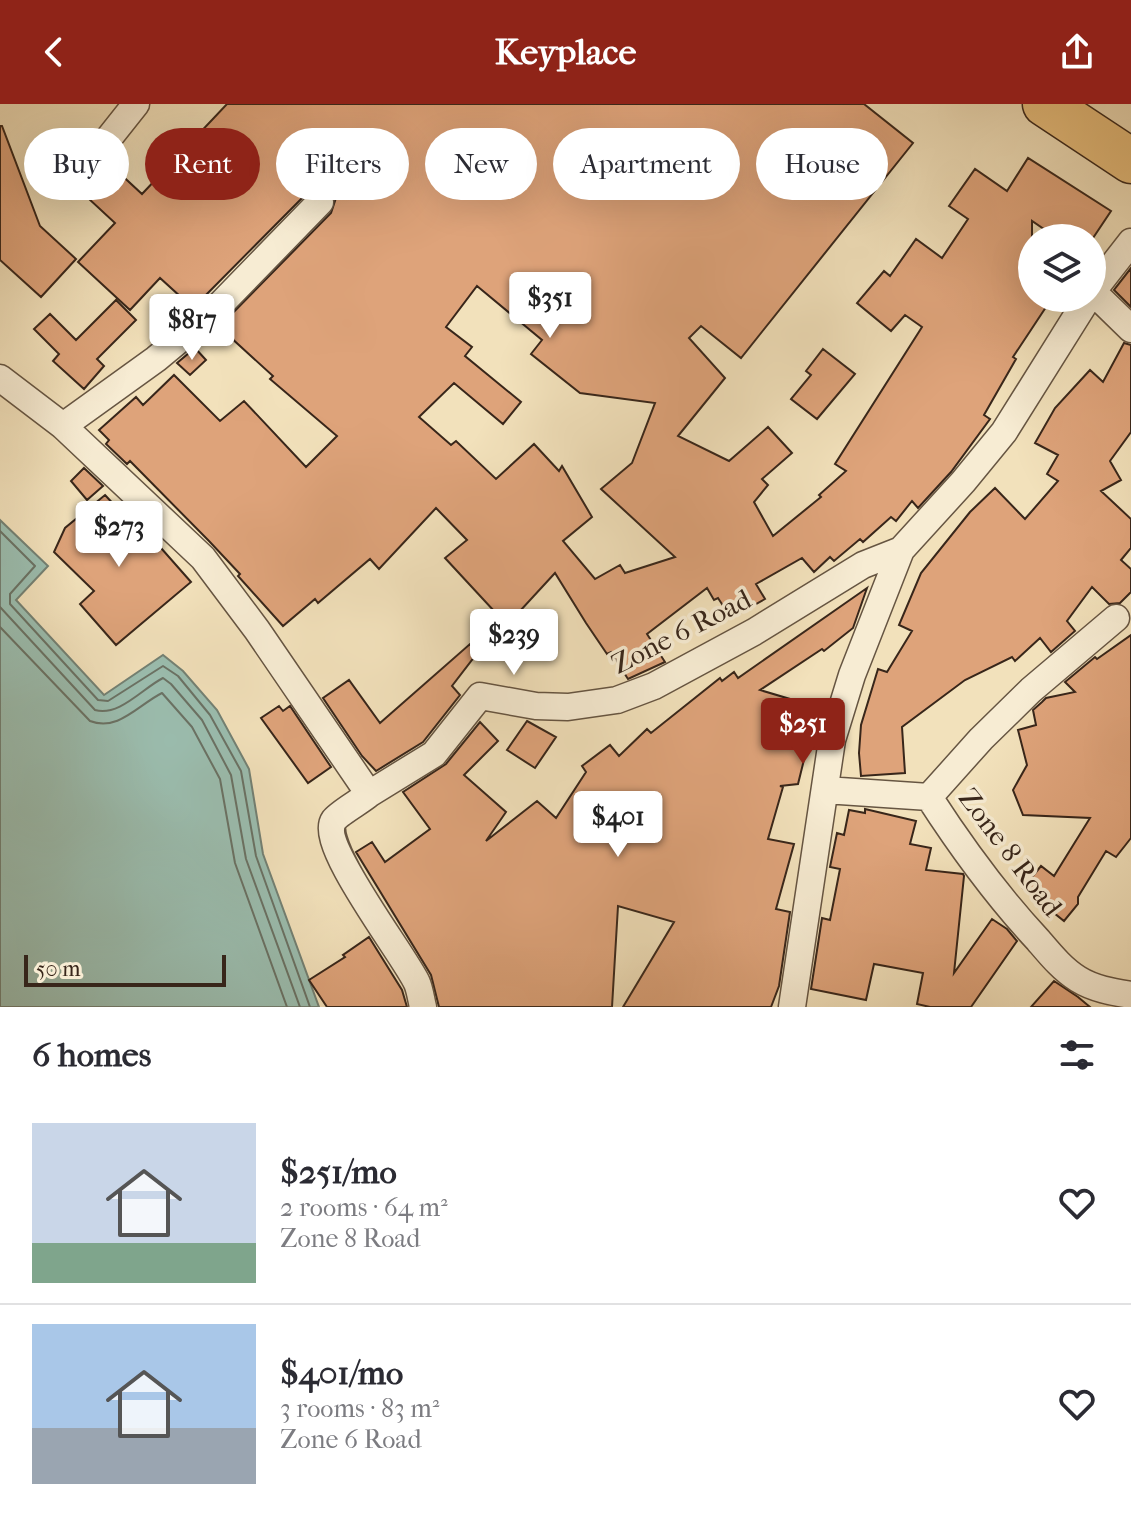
<!DOCTYPE html>
<html lang="en">
<head>
<meta charset="utf-8">
<style>
	:root { --surface:#fff; --page:#f2f2f3; --text:#2b2b33; --muted:#7c7c81; --line:#e1e1e2; --accent:#8f2418 }
	body { margin:0; font-family:"IM FELL French Canon",serif; background:var(--page); color:var(--text); height:100vh; display:flex; flex-direction:column; font-size:30px; white-space:nowrap }
	* { box-sizing:border-box; margin:0 }
	p { font-size:26px; color:var(--muted) }
	.icon { flex:none; width:44px; height:44px; fill:none; stroke:currentColor; stroke-width:2; stroke-linecap:round; stroke-linejoin:round }
	.map { position:relative; height:903px; overflow:hidden }
	.side { display:flex; flex-direction:column; background:var(--surface); flex:1 }
	.side>* { flex:none }
	.guide { position:absolute; left:24px; top:24px; width:1084px; height:72px; display:flex; gap:16px }
	.buttons { position:absolute; left:1018px; top:120px; display:grid; gap:16px }
	.buttons a { display:grid; place-items:center; width:88px; height:88px; border-radius:50%; background:var(--surface); box-shadow:0 8px 32px #0002; font-size:40px }
	.scale { position:absolute; left:24px; bottom:20px; width:202px; box-sizing:border-box; padding-left:8px; border:4px solid #38261a; border-top:0; font-size:22px; line-height:28px; white-space:nowrap; color:#38261a; -webkit-text-stroke:6px #f7ecd3; paint-order:stroke }
	.price { position:absolute; translate:-50% -68px; padding:0 18px; border-radius:8px; background:#fff; color:#222; font-size:26px; line-height:52px; filter:drop-shadow(0 2px 4px #0008) }
	.price::after { content:''; position:absolute; left:50%; top:48px; width:24px; height:18px; margin-left:-12px; background:inherit; clip-path:polygon(0 0,100% 0,50% 100%) }
	.price.current { background:var(--accent); color:#fff }
	ul { padding:0; list-style:none }
	li { display:flex; align-items:center; gap:24px; height:200px; padding:0 32px }
	li+li { border-top:2px solid var(--line) }
	li span { display:grid; place-items:center; flex:none; width:224px; height:160px; border-radius:0px; color:#555 }
	li>.icon { margin-inline-start:auto }
	span .icon { width:96px; height:96px; fill:#fffc; stroke-width:1 }
	li b { font-size:34px }
	h2 { display:flex; justify-content:space-between; align-items:center; height:96px; padding:0 32px; font-size:34px }
	.pill { padding:0 28px; border-radius:36px; background:var(--surface); box-shadow:0 8px 32px #0002; font-size:28px; line-height:72px }
	.pill.current { background:var(--accent); color:#fff }
	header { display:flex; justify-content:space-between; align-items:center; height:104px; padding:0 32px; background:var(--accent); color:#fff; font-size:36px; font-weight:700 }
	.map>svg:first-child { display:block }
	.water { fill:#9bbeb0; stroke:#738174; stroke-width:2 }
	.lines { fill:none; stroke-linecap:round; stroke-linejoin:round }
	.shore { stroke:#6a7265; stroke-width:2 }
	.building { fill:#dea37a; stroke:#38261a; stroke-width:2; fill-rule:evenodd }
	.street-casing { stroke:#665542; stroke-width:29 }
	.highway-casing { stroke:#38261a; stroke-width:47 }
	.street { stroke:#f7ecd3; stroke-width:26 }
	.highway { stroke:#e9c07e; stroke-width:44 }
	.labels { text-anchor:middle; stroke-width:7; stroke-linejoin:round; paint-order:stroke }
	.street-label { font-size:28px; fill:#38261a; stroke:#f7ecd3 }
</style>
</head>
<body>
<header><svg class="icon" aria-label="back" viewBox="0 0 24 24"><path d="M15 5l-7 7 7 7"/></svg>Keyplace<svg class="icon" aria-label="share" viewBox="0 0 24 24"><path d="M12 15V3M7 8l5-5 5 5M5 13v7h14v-7"/></svg></header>
<div class="map">
<svg width="1131" height="903" viewBox="0 0 1131 903">
	<rect width="100%" height="100%" fill="#f2e1bb"/>
	<filter id="stains"><feTurbulence type="fractalNoise" baseFrequency=".0025" numOctaves="4"/><feColorMatrix values="0 0 0 0 .2 0 0 0 0 .09 0 0 0 0 .02 0 0 0 .5 -.17"/></filter>
	<radialGradient id="worn" r=".72"><stop offset=".6" stop-color="#630" stop-opacity="0"/><stop offset="1" stop-color="#630" stop-opacity=".3"/></radialGradient>
	<path class="water" d="M0,416L48,462L16,496L104,591L163,551L183,567L217,606L249,665L263,750L319,903H0Z"/>
	<g class="lines">
		<path class="shore" d="M0,427L35,462L10,490V500L98,596L108,597L163,562L178,572L210,611L241,667L256,752L310,903
			M0,503L95,606C119,613 143,584 163,574L171,580L202,616L231,671L246,755L300,903
			M0,523L90,617C118,628 138,601 162,589L192,623L220,675L235,759L287,903"/>
	</g>
	<path class="building" d="M227,0H864L913,39L741,254L701,222L689,234L725,274L678,332L729,357L768,323L792,349L762,375L768,381L754,398L773,432L821,393L819,391L846,367L835,360L922,223L905,211L891,227L857,199L884,167L890,172L916,135L942,154L968,115L949,102L975,65L1007,87L1028,54L1111,107L1093,134H1057L1032,117V194H1052L1013,253L1016,255L984,311L990,315L951,368L918,404L912,397L896,417L891,413L863,438L860,435L834,457L830,453L814,468L802,454L756,480L765,495L731,514L718,494L714,496L707,484L647,530L665,558L628,575L611,548L607,550L586,519L555,469L507,521L445,454L467,436L436,404L379,465L370,455L318,499L315,495L283,522L238,472L240,470L209,437L130,357L127,360L106,340L109,336L99,326L136,293L143,301L174,271L220,317L244,297L306,363L337,332L270,275L273,272L229,232L224,237L214,228L331,109L336,94L331,86L316,82L309,87L193,204L160,174L130,206L78,158L115,119L61,69L88,40L142,90ZM477,182L542,236L531,250L580,289L655,299L632,359L601,385L675,453L625,469L620,461L595,475L563,437L592,413L562,362L559,367L534,340L496,375L456,337L451,341L419,313L454,279L503,320L521,298L465,252L472,243L446,223Z
		M0,22H2L40,122L76,155L41,193L0,156Z
		M1131,164V203L1114,186Z
		M116,196L136,216L97,255L104,262L84,285L53,257L59,250L34,225L50,210L76,236Z
		M1124,239L1131,241V328L1110,357L1121,376L1101,387L1131,415V444L1121,456L1131,465V488L1120,499L1109,500L1092,483L1067,517L1075,527L1051,548L1040,534L1015,557L1012,553L965,576L902,623L905,669L861,672L859,649L861,621L878,565L887,568L912,527L899,521L921,469L970,408L995,384L1025,415L1058,377L1047,370L1058,351L1035,339L1055,304L1090,266L1103,278Z
		M195,244L206,256L190,271L177,259Z
		M823,245L855,270L817,315L791,295L811,271L806,267Z
		M84,364L103,382L87,396L71,377Z
		M105,391L118,405L139,419L191,478L116,541L80,500L94,487L54,448L65,424Z
		M867,484L853,524L824,547L822,545L760,586L817,603L798,680L780,682L783,683L768,735L794,740L776,805L790,808L779,882L771,903H623L674,818L618,802L612,903H439L431,871L356,748L372,738L385,758L430,725L403,688L446,660L480,618L498,637L464,671L506,708L486,737L537,697L556,714L586,668L582,662L610,641L619,652L647,625L651,629L720,574L722,577L734,568L738,574Z
		M1131,531V734L1116,753L1106,747L1078,793V800L1064,817L1023,784L1041,762L1054,772L1090,714L1023,711L1013,686L1027,661L1018,626L1036,621L1033,606L1042,598L1046,594L1075,588L1065,578L1095,553L1097,555Z
		M470,540L478,548L452,582L460,591L423,638L376,667L362,652L323,594L349,576L380,619Z
		M279,602L283,607L290,602L331,663L308,679L261,614Z
		M527,617L556,633L535,664L507,646Z
		M865,705L916,717L910,740L931,744L926,766L963,770L964,772L954,869L992,815L1007,825L1017,837L971,903H930L917,900L923,869L874,860L866,896L811,885L822,814L830,816L840,765L830,763L837,729L844,731L849,706L865,709Z
		M369,833L402,886L407,903H327L309,876L345,853L343,851Z
		M1054,877L1078,893L1090,903H1031Z"/>
	<g class="lines">
		<g class="street-casing">
			<path id="street" d="M109,34L136,0
				M1092,187L1131,225
				M1092,188L1131,138
				M0,274L63,322L203,454L257,526L369,690L434,650L480,592L536,602L568,603L617,596L654,582L754,528L863,461L901,446L963,378L1004,328L1088,194
				M63,322L156,255L215,206L320,98
				M825,686L929,693C962,744 997,792 1038,836C1050,850 1062,865 1078,875C1094,885 1113,888 1131,891
				M369,690C361,697 339,709 334,716C317,740 405,852 417,879C420,886 421,895 423,903
				M929,693L981,635L1031,586L1116,514
				M792,903L832,636L852,571L901,446"/>
		</g>
		<g class="highway-casing">
			<path id="highway" d="M1045,0L1131,57"/>
		</g>
		<use href="#street" class="street"/>
		<use href="#highway" class="highway"/>
	</g>
	<g class="labels">
		<g class="street-label">
			<text transform="translate(681 527) rotate(-27)" y="10">Zone 6 Road</text>
			<text transform="translate(1011 748) rotate(53)" y="10">Zone 8 Road</text>
		</g>
	</g>
	<rect width="100%" height="100%" filter="url(#stains)"/>
	<rect width="100%" height="100%" fill="url(#worn)"/>
</svg>
<div class="buttons">
<a><svg class="icon" aria-label="layers" viewBox="0 0 24 24"><path d="M12 4l9 5-9 5-9-5zM3 14l9 5 9-5"/></svg></a>
</div>
<div class="scale">50 m</div>
<b class="price" style="left:550px;top:236px">$351</b>
<b class="price" style="left:192px;top:258px">$817</b>
<b class="price" style="left:119px;top:465px">$273</b>
<b class="price" style="left:514px;top:573px">$239</b>
<b class="price current" style="left:803px;top:662px">$251</b>
<b class="price" style="left:618px;top:755px">$401</b>
<div class="guide">
<a class="pill">Buy</a>
<a class="pill current">Rent</a>
<a class="pill">Filters</a>
<a class="pill">New</a>
<a class="pill">Apartment</a>
<a class="pill">House</a>
</div>
</div>
<section class="side">
<h2>6 homes<svg class="icon" aria-label="filters" viewBox="0 0 24 24"><path d="M4 7h16M4 17h16"/><circle cx="9" cy="7" r="2"/><circle cx="15" cy="17" r="2"/></svg></h2>
<ul>
<li><span style="background:linear-gradient(#c9d6e8 75%,#7fa58c 0)"><svg class="icon" aria-label="home" viewBox="0 0 24 24"><path d="M3 11l9-7 9 7M6 9v11h12V9"/></svg></span><div><b>$251/mo</b><p>2 rooms · 64 m²</p><p>Zone 8 Road</p></div><svg class="icon" aria-label="heart" viewBox="0 0 24 24"><path d="M12 20l-8-8c-3-5 5-10 8-4 3-6 11-1 8 4z"/></svg></li>
<li><span style="background:linear-gradient(#a9c7e8 65%,#9aa5b1 0)"><svg class="icon" aria-label="home" viewBox="0 0 24 24"><path d="M3 11l9-7 9 7M6 9v11h12V9"/></svg></span><div><b>$401/mo</b><p>3 rooms · 83 m²</p><p>Zone 6 Road</p></div><svg class="icon" aria-label="heart" viewBox="0 0 24 24"><path d="M12 20l-8-8c-3-5 5-10 8-4 3-6 11-1 8 4z"/></svg></li>
</ul>
</section>
</body>
</html>
